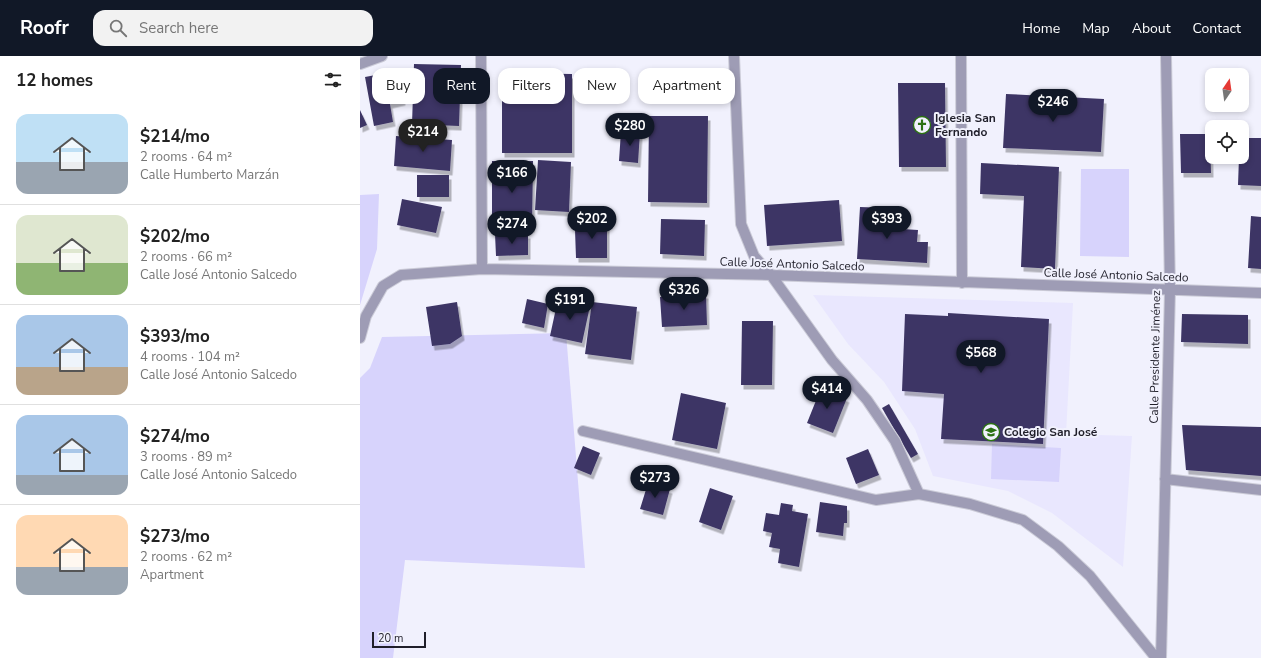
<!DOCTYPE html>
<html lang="en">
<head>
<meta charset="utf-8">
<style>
	:root { --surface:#fff; --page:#f2f2f2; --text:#222; --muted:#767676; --line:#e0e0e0; --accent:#111827 }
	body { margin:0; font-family:"Nunito Sans",sans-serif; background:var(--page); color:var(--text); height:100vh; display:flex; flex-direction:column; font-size:15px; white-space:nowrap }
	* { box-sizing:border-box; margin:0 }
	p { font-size:13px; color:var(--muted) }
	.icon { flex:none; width:22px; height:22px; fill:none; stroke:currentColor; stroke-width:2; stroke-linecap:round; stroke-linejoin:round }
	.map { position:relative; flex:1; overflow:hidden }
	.drawer { display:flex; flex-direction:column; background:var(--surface); width:360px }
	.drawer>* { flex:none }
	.guide { position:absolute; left:12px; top:12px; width:380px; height:36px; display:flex; gap:8px }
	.needle { width:26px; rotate:13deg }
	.fabs { position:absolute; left:845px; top:12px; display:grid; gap:8px }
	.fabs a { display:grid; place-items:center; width:44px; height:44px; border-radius:8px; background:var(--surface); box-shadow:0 2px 6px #0003; font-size:20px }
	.scale { position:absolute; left:12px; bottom:10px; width:54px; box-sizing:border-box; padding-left:4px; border:2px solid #201f2a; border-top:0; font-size:11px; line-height:14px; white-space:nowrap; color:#201f2a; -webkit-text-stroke:3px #f1f1fd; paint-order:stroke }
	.price { position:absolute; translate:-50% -34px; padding:0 9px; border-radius:14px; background:var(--accent); color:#fff; font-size:13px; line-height:26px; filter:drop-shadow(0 1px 2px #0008) }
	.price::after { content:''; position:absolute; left:50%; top:24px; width:12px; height:9px; margin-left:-6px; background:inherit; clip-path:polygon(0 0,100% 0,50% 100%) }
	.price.selected { background:#222; color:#fff }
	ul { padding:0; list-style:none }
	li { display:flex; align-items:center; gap:12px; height:100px; padding:0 16px }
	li+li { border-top:1px solid var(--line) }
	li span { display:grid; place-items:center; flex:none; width:112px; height:80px; border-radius:12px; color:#555 }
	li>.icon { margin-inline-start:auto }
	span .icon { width:48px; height:48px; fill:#fffc; stroke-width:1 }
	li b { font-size:17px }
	h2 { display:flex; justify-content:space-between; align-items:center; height:48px; padding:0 16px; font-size:17px }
	.chip { padding:0 14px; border-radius:12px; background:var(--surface); box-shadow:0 2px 6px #0003; font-size:14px; line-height:36px }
	.chip.selected { background:var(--accent); color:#fff }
	header { display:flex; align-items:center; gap:24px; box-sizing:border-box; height:56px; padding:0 20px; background:var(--accent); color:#fff }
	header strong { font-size:19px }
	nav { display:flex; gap:22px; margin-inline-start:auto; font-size:14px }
	.search { width:280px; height:36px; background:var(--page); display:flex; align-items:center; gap:10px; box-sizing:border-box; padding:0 14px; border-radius:12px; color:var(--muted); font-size:15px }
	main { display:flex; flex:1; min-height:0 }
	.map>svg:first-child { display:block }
	.built { fill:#e9e7fe }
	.green { fill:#d7d3fc }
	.building { fill:#3e3665; filter:url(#shadow) }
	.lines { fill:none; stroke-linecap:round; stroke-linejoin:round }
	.minor-casing { stroke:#cbcbd7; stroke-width:12 }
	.minor { stroke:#9e9cb5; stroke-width:10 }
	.labels { text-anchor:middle; stroke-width:4; stroke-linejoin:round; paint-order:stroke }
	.poi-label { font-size:12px; font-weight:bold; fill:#201f2a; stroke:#f1f1fd; text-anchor:start }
	.street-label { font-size:12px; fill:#201f2a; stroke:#f1f1fd }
</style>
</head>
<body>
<header>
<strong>Roofr</strong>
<div class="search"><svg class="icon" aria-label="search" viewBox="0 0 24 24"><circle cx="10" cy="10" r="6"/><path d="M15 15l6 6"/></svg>Search here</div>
<nav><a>Home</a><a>Map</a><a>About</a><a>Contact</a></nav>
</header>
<main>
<section class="drawer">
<h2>12 homes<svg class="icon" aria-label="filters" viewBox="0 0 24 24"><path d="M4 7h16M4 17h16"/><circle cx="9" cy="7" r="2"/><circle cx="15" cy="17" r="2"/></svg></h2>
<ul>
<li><span style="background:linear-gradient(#bfe0f5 60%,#9aa5b1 0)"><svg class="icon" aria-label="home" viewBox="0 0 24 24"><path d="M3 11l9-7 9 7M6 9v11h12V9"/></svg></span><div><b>$214/mo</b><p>2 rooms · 64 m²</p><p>Calle Humberto Marzán</p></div></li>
<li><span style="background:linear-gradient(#dfe7d0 60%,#8fb573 0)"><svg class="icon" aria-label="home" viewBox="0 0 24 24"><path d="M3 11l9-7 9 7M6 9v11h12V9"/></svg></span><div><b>$202/mo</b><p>2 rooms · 66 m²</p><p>Calle José Antonio Salcedo</p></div></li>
<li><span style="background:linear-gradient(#a9c7e8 65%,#b9a48a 0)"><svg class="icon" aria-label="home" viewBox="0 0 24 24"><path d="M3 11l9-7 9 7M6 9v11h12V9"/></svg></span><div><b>$393/mo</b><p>4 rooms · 104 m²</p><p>Calle José Antonio Salcedo</p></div></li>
<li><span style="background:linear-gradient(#a9c7e8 75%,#9aa5b1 0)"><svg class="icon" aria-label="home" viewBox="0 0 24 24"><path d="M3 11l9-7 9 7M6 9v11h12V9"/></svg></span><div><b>$274/mo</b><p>3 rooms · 89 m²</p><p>Calle José Antonio Salcedo</p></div></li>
<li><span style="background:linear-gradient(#ffd9b3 65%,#9aa5b1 0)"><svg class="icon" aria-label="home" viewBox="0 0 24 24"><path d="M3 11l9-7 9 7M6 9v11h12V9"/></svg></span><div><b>$273/mo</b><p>2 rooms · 62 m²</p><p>Apartment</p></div></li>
</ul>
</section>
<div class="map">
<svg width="901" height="602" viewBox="0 0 901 602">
	<defs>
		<filter id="shadow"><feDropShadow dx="2.5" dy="4.5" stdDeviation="0" flood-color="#0004"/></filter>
	</defs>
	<rect width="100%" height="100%" fill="#f1f1fd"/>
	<path class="built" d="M453,239L713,247L706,378L772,380L763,511L692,457L648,435L573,420L555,373L524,326L488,288Z"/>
	<path class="green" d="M721,113H769V201L720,200Z
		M19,138L17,193L0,249V139Z
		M206,277L225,512L45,504L33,602H0V322L10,312L22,281Z
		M632,388L701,392L699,426L631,423Z"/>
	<path class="building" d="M54,8L101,9L99,70L52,68Z
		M37,15L43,45L30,48L33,66L14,70L5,21Z
		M142,17L212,18V97H142Z
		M538,27H585L586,111H539Z
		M646,38L744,43L741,96L643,92Z
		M0,54L7,69L0,72Z
		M289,60H348L347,147L288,146Z
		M261,75L280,76L278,107L259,105Z
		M820,78H850L851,117H821Z
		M36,80L92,84L90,115L34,110Z
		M882,82H901V130L878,129L879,101H882Z
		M178,104L211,106L209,156L175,154Z
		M132,105H173L172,172L132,171Z
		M621,107L699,111L695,213L661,211L664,140L620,138Z
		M57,119H89V141H57Z
		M42,143L82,151L76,177L37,169Z
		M479,144L482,185L407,190L404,149Z
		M500,151L528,152L527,172L558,174L557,186H568L567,207L497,203Z
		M891,160L901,161V213L888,212Z
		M301,163L345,164L344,200L300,198Z
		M224,164H247V202H216L215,174H224Z
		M135,178H168V199L136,200Z
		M346,238L347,269L302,271L300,241Z
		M167,243L188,248L184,272L162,267Z
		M198,243L230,250L222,287L190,280Z
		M97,246L102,280L90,288L72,290L66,251Z
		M232,246L277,251L271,304L225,298Z
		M588,257L689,263L683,388L581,383L584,338L542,335L545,258L588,260Z
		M822,258L888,259V288L821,286Z
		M382,265H413L412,329H381Z
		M461,332L487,342L473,377L447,367Z
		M321,337L366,347L357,393L312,384Z
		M529,348L558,398L551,402L522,352Z
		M822,369L901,371V420L826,414Z
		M223,390L240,397L231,419L214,412Z
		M508,393L519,419L496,428L486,402Z
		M288,427L310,433L303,459L280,453Z
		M350,432L373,440L361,474L339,466Z
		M460,446L487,450V467H484L483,480L456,476Z
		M421,447L433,449L432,455L448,458L439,511L418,507L420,493L409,491L412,477L403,475L406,457L419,459Z"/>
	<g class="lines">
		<g class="minor-casing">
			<path id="minor" d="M121,0L122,213
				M374,0L381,168L394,200L411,219L472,304L507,344L535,385L559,438
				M601,0L602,227
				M0,8L22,0
				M0,282L6,260L23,230L41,219L122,213L411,219L901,237
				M223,375L516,444L559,438L610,448L663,464L698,490L730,520L796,602
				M805,423L901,434
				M801,602L810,234L806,0"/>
		</g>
		<use href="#minor" class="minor"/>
	</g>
	<defs>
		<g id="church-ring" transform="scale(0.9)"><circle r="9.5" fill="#f1f1fd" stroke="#2c7212" stroke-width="1.5"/><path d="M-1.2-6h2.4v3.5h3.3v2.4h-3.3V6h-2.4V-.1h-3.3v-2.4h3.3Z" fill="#2c7212"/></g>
		<g id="university-ring" transform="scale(0.9)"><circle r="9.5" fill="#f1f1fd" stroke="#2c7212" stroke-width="1.5"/><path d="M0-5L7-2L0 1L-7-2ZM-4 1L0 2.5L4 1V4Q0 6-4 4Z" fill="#2c7212"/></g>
	</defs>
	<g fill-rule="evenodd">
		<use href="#church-ring" x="562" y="69"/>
		<use href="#university-ring" x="631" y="376"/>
	</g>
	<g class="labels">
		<g class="poi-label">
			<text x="575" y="66">Iglesia San<tspan x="575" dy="14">Fernando</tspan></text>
			<text x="644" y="380">Colegio San José</text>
		</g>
		<g class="street-label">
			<text transform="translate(432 208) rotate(2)" y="4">Calle José Antonio Salcedo</text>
			<text transform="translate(756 219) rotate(2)" y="4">Calle José Antonio Salcedo</text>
			<text transform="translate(795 301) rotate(-89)" y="4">Calle Presidente Jiménez</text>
		</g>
	</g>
</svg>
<div class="fabs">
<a><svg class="needle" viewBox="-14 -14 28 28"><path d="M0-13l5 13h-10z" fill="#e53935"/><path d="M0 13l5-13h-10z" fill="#767676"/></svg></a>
<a><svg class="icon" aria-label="locate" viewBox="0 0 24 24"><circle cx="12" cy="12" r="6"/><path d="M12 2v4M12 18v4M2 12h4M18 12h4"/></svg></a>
</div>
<div class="scale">20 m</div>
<b class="price" style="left:693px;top:67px">$246</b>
<b class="price" style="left:270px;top:91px">$280</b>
<b class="price selected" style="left:63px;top:97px">$214</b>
<b class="price" style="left:152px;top:138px">$166</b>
<b class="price" style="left:232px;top:184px">$202</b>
<b class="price" style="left:527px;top:184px">$393</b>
<b class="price" style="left:152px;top:189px">$274</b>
<b class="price" style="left:324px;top:255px">$326</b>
<b class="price" style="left:210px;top:265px">$191</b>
<b class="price" style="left:621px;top:318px">$568</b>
<b class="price" style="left:467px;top:354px">$414</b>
<b class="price" style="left:295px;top:443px">$273</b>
<div class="guide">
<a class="chip">Buy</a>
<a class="chip selected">Rent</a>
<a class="chip">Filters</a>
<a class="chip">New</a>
<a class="chip">Apartment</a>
</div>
</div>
</main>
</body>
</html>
